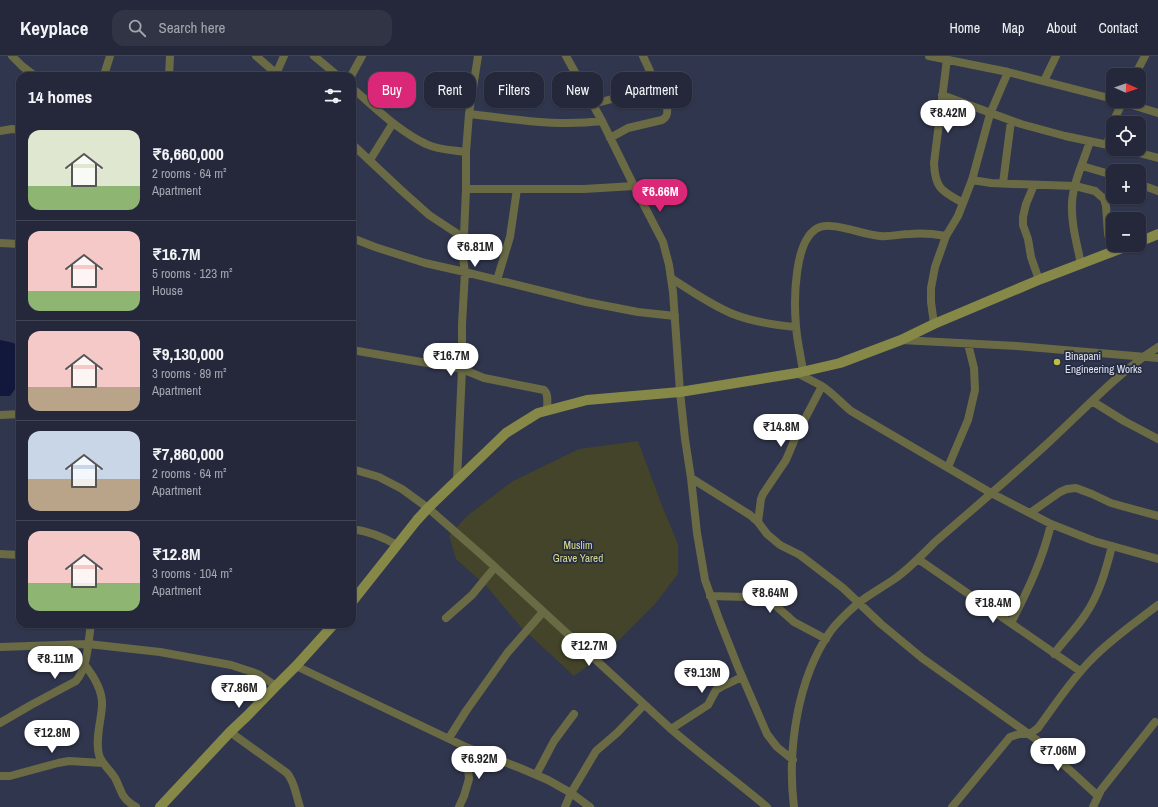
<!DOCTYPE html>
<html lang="en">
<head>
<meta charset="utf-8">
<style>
	:root { --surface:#24283a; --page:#303445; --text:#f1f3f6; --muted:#a3a6af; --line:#414454; --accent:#db2777 }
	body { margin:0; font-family:"Archivo Narrow",sans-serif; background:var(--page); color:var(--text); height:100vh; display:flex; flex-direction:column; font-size:15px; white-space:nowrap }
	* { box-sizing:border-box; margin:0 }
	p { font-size:13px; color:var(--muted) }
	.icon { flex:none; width:22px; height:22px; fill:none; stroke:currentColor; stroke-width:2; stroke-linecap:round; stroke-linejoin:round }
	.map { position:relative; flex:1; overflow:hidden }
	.panel { position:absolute; left:16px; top:16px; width:340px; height:556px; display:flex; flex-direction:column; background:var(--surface); border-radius:12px; box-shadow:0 1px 3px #0004,0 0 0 1px var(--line) }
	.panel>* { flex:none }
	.hud { position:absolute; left:368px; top:16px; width:380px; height:36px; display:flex; gap:8px }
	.needle { width:26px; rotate:92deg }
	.buttons { position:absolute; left:1106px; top:12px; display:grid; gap:8px }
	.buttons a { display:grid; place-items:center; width:40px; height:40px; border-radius:8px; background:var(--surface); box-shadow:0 1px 3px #0004,0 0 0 1px var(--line); font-size:20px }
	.price { position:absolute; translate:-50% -34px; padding:0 9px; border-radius:14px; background:#fff; color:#222; font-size:13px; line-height:26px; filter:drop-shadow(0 1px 2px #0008) }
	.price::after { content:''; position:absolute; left:50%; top:24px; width:12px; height:9px; margin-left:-6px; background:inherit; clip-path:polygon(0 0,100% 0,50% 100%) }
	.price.on { background:var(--accent); color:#fff }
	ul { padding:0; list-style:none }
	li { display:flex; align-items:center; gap:12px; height:100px; padding:0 12px }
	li+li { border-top:1px solid var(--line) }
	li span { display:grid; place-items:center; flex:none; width:112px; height:80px; border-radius:12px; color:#555 }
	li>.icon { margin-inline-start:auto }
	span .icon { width:48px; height:48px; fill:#fffc; stroke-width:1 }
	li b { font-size:17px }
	h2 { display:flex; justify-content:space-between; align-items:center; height:48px; padding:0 12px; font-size:17px }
	.chip { padding:0 14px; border-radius:12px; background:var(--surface); box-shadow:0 1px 3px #0004,0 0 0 1px var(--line); font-size:14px; line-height:36px }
	.chip.on { background:var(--accent); color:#fff }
	header { display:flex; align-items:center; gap:24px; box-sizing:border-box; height:56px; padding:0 20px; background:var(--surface); border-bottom:1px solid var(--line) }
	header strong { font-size:19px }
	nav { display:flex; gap:22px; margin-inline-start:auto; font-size:14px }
	.search { width:280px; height:36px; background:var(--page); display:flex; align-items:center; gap:10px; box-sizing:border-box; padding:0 14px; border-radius:12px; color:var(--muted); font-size:15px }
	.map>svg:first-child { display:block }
	.green { fill:#434429 }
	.water { fill:#12183b }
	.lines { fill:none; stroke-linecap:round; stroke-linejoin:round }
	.minor { stroke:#6a6b44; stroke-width:8 }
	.secondary { stroke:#868847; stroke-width:10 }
	.poi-dot { fill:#bdbf43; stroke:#262c42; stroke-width:1.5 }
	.labels { text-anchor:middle; stroke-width:3.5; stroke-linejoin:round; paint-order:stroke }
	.poi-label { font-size:11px; fill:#dde1f0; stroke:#262c42; text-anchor:start }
	.park-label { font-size:11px; fill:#d9db8f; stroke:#262c42 }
</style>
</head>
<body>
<header>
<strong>Keyplace</strong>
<div class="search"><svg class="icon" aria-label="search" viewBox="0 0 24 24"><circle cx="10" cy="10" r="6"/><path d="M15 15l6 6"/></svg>Search here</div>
<nav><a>Home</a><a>Map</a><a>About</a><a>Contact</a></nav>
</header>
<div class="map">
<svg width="1158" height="751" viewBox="0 0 1158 751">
	<rect width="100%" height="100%" fill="#30364d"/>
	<path class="green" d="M638,385L661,447L678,488V518L655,548L608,595L574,620L521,571L487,531L456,503L449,480L467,460L513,425L579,393Z"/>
	<path class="water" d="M0,284L14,287L20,296V326L10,340H0Z"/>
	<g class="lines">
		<path class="minor" d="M12,0L22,10L35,20
			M256,0L279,20
			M314,0L338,20
			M566,0L602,65L634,130L663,186L669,209L673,236L680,336L685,383L691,422L697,477L705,524L719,563L738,611L767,678L777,691L793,704
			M929,0L1008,16L1113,43
			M947,3L934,107C935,133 942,135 963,147
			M276,18L284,0
			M1135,19L1145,0
			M105,20V16L110,0
			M169,20L170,0
			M351,20L362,0
			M1044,25L1056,0
			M352,32C375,51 398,75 426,88C438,94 452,94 466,96
			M942,39L1021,68L1065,80L1113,90
			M1119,45L1158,57
			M593,48L612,43L638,37L646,34L656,28
			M469,58C514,63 556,71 602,65
			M0,75L12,73L20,74
			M610,82L628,72L662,64C667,61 668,58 667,52L643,0
			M352,88L401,134L429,159L464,182
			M1107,89L1113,66L1123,45
			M1124,93L1158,102
			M370,104L393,67
			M1082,110L1113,119
			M972,124L991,127L1013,128L1075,130L1095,135L1104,143L1106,150L1108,178L1112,196
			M1003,127L1011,65
			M1139,128L1158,135
			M1034,129L1026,148L1023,161V169L1028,183L1031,201L1039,224
			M466,133H584L634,130
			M352,182L375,191L425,207L465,216L586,246L638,256L675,260
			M0,187L20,188
			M1081,208C1077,188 1071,168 1072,147C1073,126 1084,105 1090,85
			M671,222C691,235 711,249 733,258C753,266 775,269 796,271
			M497,224L510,181L517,133
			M934,268L931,246V232L935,211L946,180L958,160L972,124L990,58L1008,16
			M901,284L1017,290L1158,302
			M352,294L462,313L484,322L544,334C549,338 547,348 547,355
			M803,315C801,301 797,285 796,270C794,247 793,181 820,171C834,166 864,179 880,180C890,181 900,178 910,178C922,177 934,178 946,180
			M822,330C833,337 841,347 851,355L991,437L1051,468L1094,485L1158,503
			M1092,345L1124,365L1158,383
			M0,359L20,358
			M948,411L968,364L975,334L974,312L968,288
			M352,413L379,421L402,433L428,452L484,501L671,673C702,700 735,724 767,751
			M691,422L750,459L758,466L767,478L780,489L800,499L843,532L881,568L922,602L1037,684L1098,740
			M457,424L462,313V268L465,216L463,202L466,133V96L469,58L478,0
			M1030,457L1060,436L1067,433L1076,432L1092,438L1111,447L1158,460
			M758,466L761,443L763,438L786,404L797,378L822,330L797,317
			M352,473C368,475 383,481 397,489
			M0,498L20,499
			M918,503L1080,615
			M710,540L747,541L763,543L775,549L794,566L826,583
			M446,562L472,539L495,511
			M1011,567C1027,536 1043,503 1051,468
			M0,591L88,588L160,596L231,609L258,618L276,630
			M1054,598C1064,584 1076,573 1085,559C1099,539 1106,514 1112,490
			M84,608C93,619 103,634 102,650C101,666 95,683 99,699C102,708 110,714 115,722C117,725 118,729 120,733C123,742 128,746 136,751
			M296,610L466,691L520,712L548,724L571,737L590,751
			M0,667L31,649L76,625C88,611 88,586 91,568
			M671,673L708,649L716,634L721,631L742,621
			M230,676L287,717C295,726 296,740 300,751
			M449,682L466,655L508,596L543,556
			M536,719L554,685L574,658
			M0,720H10L58,707L69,705L103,707
			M459,751L464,740L469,723L466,691
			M565,751L571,737L596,695L617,677L644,649
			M794,751C787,695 797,623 830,576C837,566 848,556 857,548C868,539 881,532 893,524C908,514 922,499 935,486C973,453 1011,421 1048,387C1084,354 1116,318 1158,291
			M952,751L1010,681L1019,678H1030L1038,672C1055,649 1071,624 1091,604C1111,583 1135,567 1158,549
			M1093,751L1101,734L1155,666"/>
		<path class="secondary" d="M1139,186L1158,178
			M352,546L417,464L428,452L506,377L538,357L587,344L680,336L797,317L840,307L901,284L934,268L1041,223L1130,189
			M160,751L230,676L247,660L276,630L296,610L334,568"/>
	</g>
	<circle class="poi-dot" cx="1057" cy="306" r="4"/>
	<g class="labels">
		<g class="poi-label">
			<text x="1065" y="304">Binapani<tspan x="1065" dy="13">Engineering Works</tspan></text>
		</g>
		<g class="park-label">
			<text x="578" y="493">Muslim<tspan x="578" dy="13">Grave Yared</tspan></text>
		</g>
	</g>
</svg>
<div class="buttons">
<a><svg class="needle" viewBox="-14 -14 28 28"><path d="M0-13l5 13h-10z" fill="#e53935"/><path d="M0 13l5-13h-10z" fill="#a3a6af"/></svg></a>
<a><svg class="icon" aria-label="locate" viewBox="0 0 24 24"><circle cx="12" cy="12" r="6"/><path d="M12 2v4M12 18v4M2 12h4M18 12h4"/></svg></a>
<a>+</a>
<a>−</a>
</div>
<b class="price" style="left:948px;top:78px">₹8.42M</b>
<b class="price on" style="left:660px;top:157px">₹6.66M</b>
<b class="price" style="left:475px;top:212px">₹6.81M</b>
<b class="price" style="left:451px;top:321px">₹16.7M</b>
<b class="price" style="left:781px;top:392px">₹14.8M</b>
<b class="price" style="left:770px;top:558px">₹8.64M</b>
<b class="price" style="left:993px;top:568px">₹18.4M</b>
<b class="price" style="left:589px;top:611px">₹12.7M</b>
<b class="price" style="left:55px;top:624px">₹8.11M</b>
<b class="price" style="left:702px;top:638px">₹9.13M</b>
<b class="price" style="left:239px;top:653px">₹7.86M</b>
<b class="price" style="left:52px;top:698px">₹12.8M</b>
<b class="price" style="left:1058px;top:716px">₹7.06M</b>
<b class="price" style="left:479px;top:724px">₹6.92M</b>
<div class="hud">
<a class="chip on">Buy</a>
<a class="chip">Rent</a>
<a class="chip">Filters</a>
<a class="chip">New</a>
<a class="chip">Apartment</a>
</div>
<section class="panel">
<h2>14 homes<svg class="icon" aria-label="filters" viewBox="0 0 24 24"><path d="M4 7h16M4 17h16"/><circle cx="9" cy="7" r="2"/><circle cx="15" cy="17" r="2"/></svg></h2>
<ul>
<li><span style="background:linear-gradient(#dfe7d0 70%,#8fb573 0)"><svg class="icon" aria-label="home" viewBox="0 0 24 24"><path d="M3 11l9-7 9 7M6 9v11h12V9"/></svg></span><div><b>₹6,660,000</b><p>2 rooms · 64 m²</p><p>Apartment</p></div></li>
<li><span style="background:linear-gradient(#f6c9c9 75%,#8fb573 0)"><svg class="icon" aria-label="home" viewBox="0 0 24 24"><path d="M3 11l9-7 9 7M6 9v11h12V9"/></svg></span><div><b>₹16.7M</b><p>5 rooms · 123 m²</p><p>House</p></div></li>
<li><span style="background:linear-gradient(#f6c9c9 70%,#b9a48a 0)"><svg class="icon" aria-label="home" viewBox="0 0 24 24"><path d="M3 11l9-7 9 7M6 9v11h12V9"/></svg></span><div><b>₹9,130,000</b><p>3 rooms · 89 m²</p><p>Apartment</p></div></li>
<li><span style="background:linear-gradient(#c9d6e8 60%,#b9a48a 0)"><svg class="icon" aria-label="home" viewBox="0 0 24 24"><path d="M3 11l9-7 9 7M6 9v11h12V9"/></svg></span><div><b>₹7,860,000</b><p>2 rooms · 64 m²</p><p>Apartment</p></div></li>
<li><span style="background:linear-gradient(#f6c9c9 65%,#8fb573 0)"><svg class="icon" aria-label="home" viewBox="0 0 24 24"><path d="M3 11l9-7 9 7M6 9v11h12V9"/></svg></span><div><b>₹12.8M</b><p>3 rooms · 104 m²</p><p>Apartment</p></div></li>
</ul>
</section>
</div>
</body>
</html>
